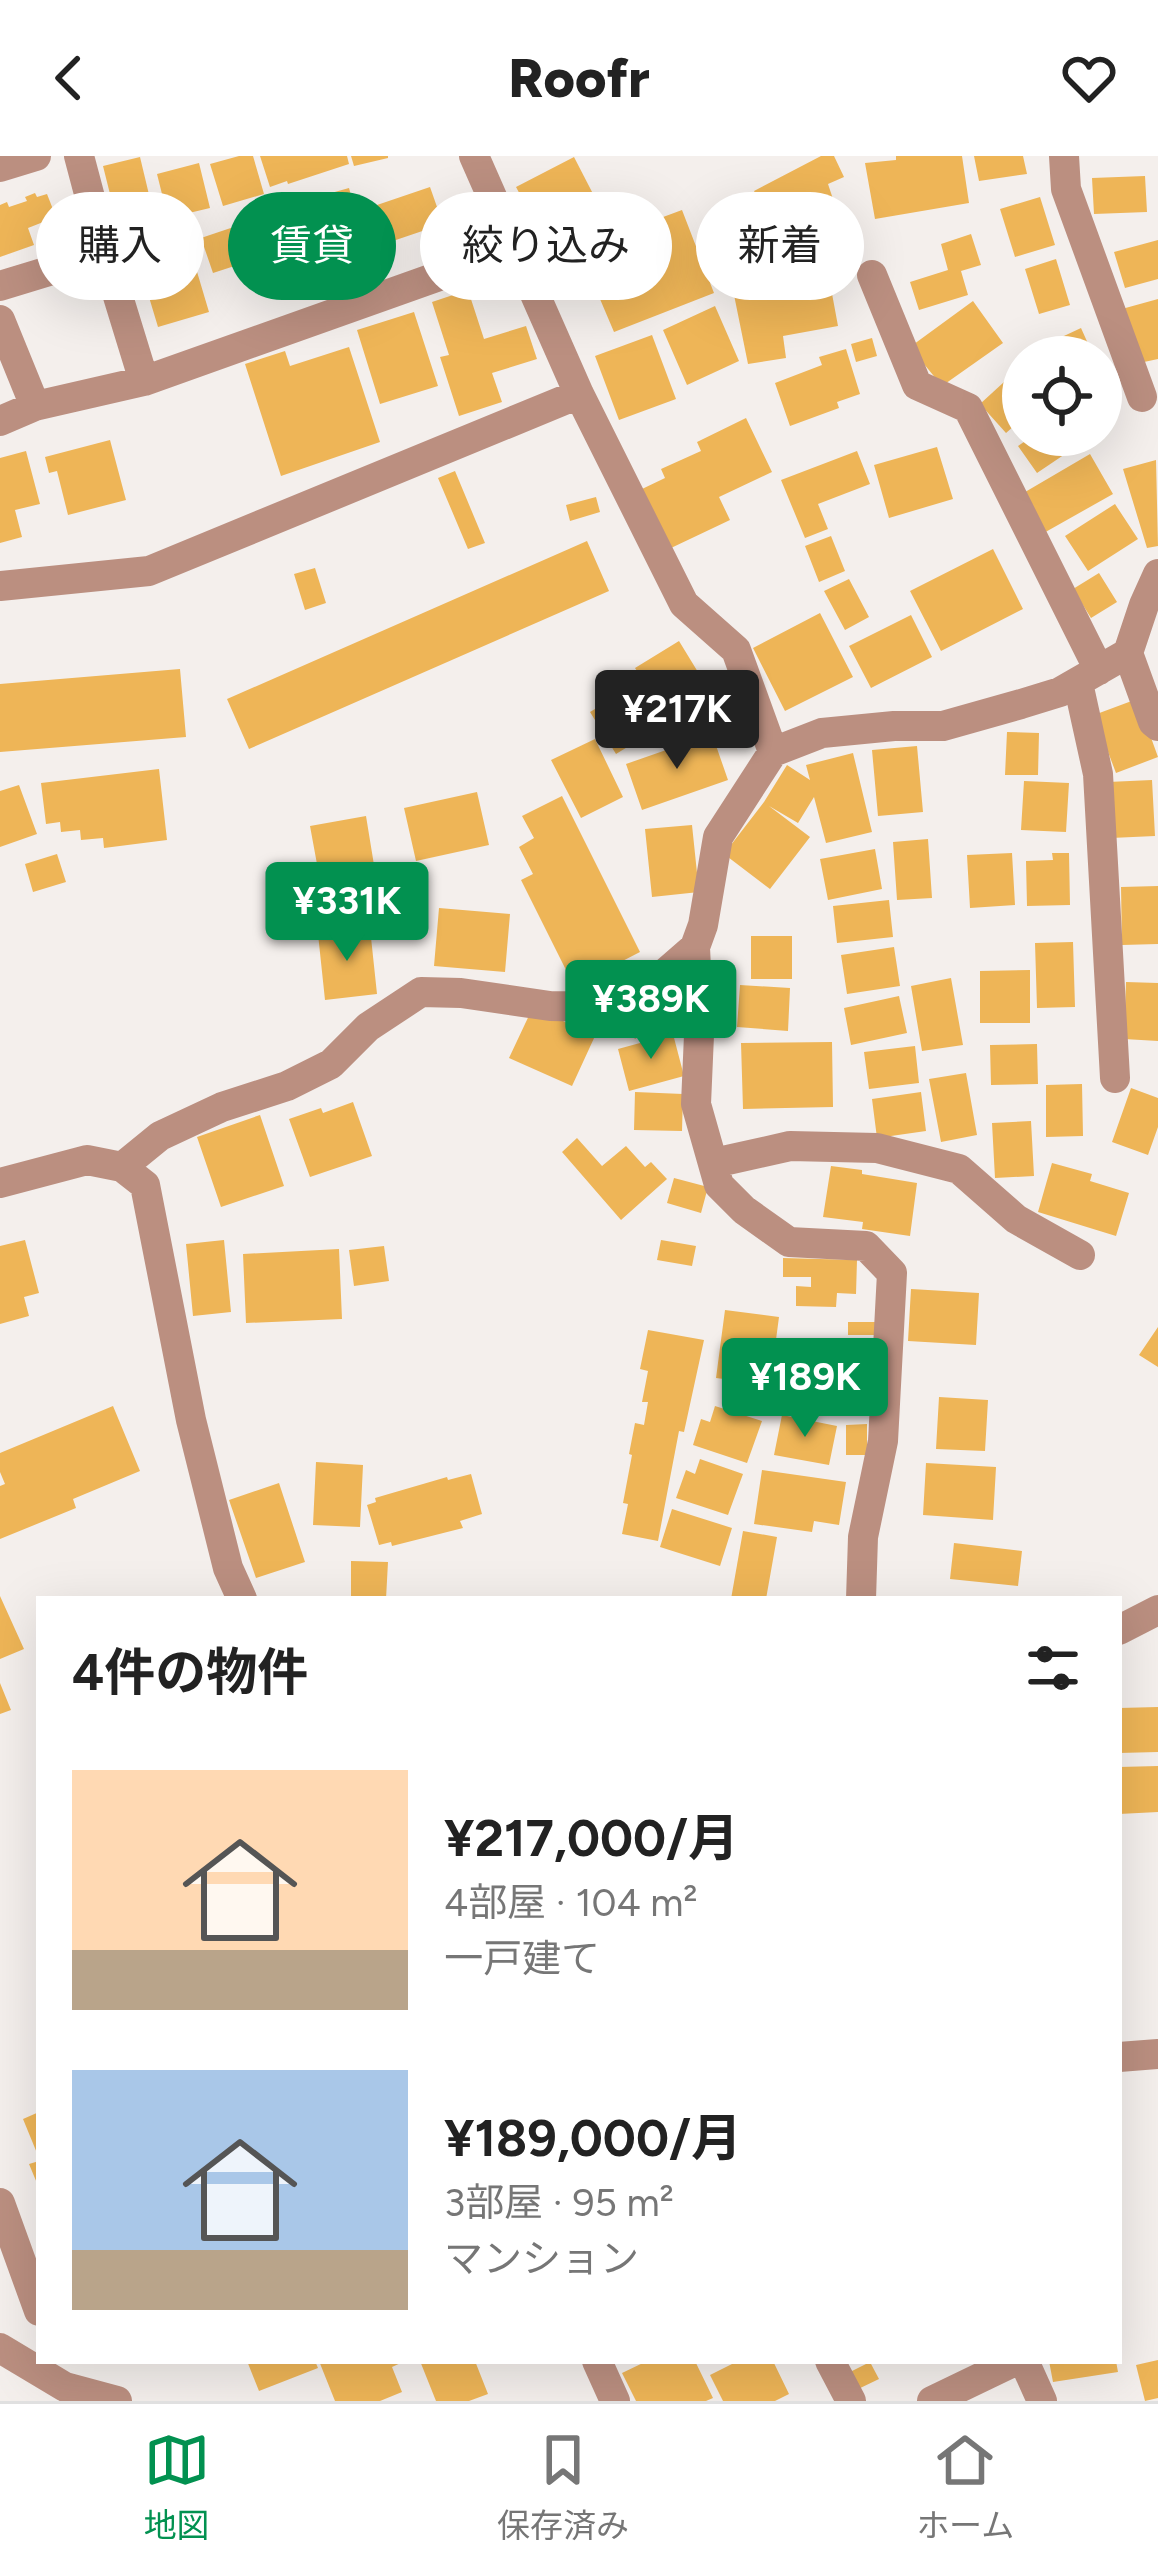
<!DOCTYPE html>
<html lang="ja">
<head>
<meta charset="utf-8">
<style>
	:root { --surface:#fff; --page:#f6f6f6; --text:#222; --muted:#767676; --line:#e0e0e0; --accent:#029150 }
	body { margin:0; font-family:Figtree,"Noto Sans JP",sans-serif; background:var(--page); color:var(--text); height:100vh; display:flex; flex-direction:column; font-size:45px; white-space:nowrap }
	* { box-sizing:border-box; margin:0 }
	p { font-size:39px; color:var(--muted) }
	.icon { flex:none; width:66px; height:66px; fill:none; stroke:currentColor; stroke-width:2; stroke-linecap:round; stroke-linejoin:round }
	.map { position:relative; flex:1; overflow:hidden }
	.panel { position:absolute; left:36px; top:1440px; width:1086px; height:768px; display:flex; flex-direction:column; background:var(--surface); border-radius:0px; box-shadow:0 12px 48px #0002 }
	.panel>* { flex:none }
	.top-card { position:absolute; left:36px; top:36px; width:1086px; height:108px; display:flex; gap:24px }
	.tools { position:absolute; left:1002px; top:180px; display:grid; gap:24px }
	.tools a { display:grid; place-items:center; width:120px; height:120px; border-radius:50%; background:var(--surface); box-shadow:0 12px 48px #0002; font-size:60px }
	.price { position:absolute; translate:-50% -102px; padding:0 27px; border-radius:12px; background:var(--accent); color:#fff; font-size:39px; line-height:78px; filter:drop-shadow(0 3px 6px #0008) }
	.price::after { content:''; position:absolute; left:50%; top:72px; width:36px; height:27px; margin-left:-18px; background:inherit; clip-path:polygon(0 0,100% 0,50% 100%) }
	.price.active { background:#222; color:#fff }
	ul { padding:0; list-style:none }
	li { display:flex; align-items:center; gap:36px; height:300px; padding:0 36px }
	li span { display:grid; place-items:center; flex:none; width:336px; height:240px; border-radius:0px; color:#555 }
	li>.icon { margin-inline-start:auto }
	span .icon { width:144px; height:144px; fill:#fffc; stroke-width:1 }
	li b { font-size:51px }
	h2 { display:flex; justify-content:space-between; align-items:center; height:144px; padding:0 36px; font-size:51px }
	.tag { padding:0 42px; border-radius:54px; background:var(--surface); box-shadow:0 12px 48px #0002; font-size:42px; line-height:108px }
	.tag.active { background:var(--accent); color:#fff }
	header { display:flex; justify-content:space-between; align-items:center; height:156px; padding:0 36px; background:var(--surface); font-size:54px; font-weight:800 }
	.menu { display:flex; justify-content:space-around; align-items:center; height:168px; border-top:3px solid var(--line); background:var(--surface); font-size:33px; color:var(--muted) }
	.menu a { display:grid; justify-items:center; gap:6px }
	.menu .active { color:var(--accent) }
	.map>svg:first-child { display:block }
	.building { fill:#eeb557 }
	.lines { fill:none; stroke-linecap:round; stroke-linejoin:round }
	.minor { stroke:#bb8f80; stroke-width:30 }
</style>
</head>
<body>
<header><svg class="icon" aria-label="back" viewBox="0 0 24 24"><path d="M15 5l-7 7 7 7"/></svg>Roofr<svg class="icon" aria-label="heart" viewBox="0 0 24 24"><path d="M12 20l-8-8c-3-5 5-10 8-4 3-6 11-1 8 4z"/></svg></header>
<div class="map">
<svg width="1158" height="2245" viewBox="0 0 1158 2245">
	<rect width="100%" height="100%" fill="#f4efec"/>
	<path class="building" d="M239,0H253L264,38L223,50L210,8Z
		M260,0H347L349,8L288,28L287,25L270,31Z
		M351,0H388V2L354,10Z
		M821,0H834L844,21L828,28L834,46L775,76L754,35Z
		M896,0H962L969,47L875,63L865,7L896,4Z
		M974,0H1023L1027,18L979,25Z
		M140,1L157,72L121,82L103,10Z
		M574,1L623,96L566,125L516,31Z
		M199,7L210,52L168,62L157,18Z
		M1145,20L1147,56L1094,58L1092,22Z
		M430,31L443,68L390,86L377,49Z
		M349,32L372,115L297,135L274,53Z
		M35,37L37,41L47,38L56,61L28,72L34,89L0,101V49L7,46L9,51L27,45L25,41Z
		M1040,41L1055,89L1015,101L1000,53Z
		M682,54L714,137L614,176L597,136L660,112L648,83L660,78L655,64Z
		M269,59L280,95L213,117L201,82Z
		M971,78L981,109L961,115L968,139L919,154L910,126L948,114L941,88Z
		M1158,84V123L1125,132L1114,96Z
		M173,87L180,113L195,109L209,156L158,171L136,98Z
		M1056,103L1070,149L1039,158L1025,113Z
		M828,116L838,170L783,180L786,202L748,208L733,134Z
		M468,134L484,183L526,170L537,203L492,217L502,246L459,260L440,201L449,199L432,146Z
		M1158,143V203L1130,209L1111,156Z
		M973,145L1003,187L942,230L910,191Z
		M715,150L739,205L687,229L663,174Z
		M414,156L438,230L380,248L357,174Z
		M1081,172L1094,201H1038L1034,194Z
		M652,179L676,243L619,264L595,200Z
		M872,182L877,200L856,206L851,188Z
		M349,191L380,286L281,320L245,208L285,195L290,210Z
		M846,193L860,238L837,246L839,252L790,270L775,227L822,209L819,201Z
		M1016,215L1023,224V262L1006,277L980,248Z
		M746,262L772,316L719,341L730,364L671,392L642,333L665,322L661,313L701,295L697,286Z
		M1034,279H1069L1077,290L1037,317L1018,290Z
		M110,284L126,344L68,359L57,315L49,317L45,301Z
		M937,291L953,343L889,362L874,309Z
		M26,295L40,348L15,354L22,381L0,387V302Z
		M857,295L870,328L818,348L828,373L805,382L781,324Z
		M1090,298L1113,338L1042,378L1020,339Z
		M1156,304L1158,390L1147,392L1123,313Z
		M455,315L485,387L468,393L438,322Z
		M596,341L600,356L570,365L566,349Z
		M1115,348L1138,383L1088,415L1065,380Z
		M831,380L845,415L819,426L805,390Z
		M587,385L609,435L249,593L227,543Z
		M993,393L1023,453L941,495L910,435Z
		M315,412L326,447L305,454L294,418Z
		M1099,417L1117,446L1091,462L1073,433Z
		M849,423L869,461L845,474L824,435Z
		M820,457L853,521L785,555L753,492Z
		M911,459L932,501L871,532L849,490Z
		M679,485L712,539L616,598L590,556L643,524L635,512Z
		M180,513L186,581L0,596V528Z
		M1137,543L1158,601L1116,617L1094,559Z
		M1007,576L1039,577L1038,619H1005Z
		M712,578L728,624L642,654L626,608Z
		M595,583L623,641L581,662L551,604Z
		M917,590L923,656L878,660L872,594Z
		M853,597L872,676L826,687L814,641L798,667L769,650L810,681L770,733L724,698L764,646L787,609L810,624L806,609Z
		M159,613L167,684L104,692L103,682L81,684L80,674L61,676L60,666L46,668L41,627Z
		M1152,624L1155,680L1111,682L1108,626Z
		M1024,625L1069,627L1066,676L1021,674Z
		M19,629L37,678L0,691V635Z
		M477,636L489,689L416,705L404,652Z
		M562,640L640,796L574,830L521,724L533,718L519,691L534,682L522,660Z
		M366,660L374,709L319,719L310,670Z
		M692,669L699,736L652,741L645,673Z
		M928,683L932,742L897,744L893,686Z
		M875,693L882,733L828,744L820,703Z
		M1012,697L1015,749L970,752L967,699Z
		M1052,697H1069L1070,749L1027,750L1026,705L1053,704Z
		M57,698L66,726L33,736L25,708Z
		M1158,730V788L1122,789L1121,731Z
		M889,744L893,781L837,787L833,750Z
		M439,752L510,758L505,816L434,810Z
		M370,772L377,838L325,844L318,778Z
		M751,780H792V823H751Z
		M1073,786L1075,851L1037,852L1035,787Z
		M894,791L900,830L847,838L841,799Z
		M1030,814V867H980V815Z
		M665,822L683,850L635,883L616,854Z
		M951,822L963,889L922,895L911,830Z
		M1126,826L1158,827V885L1124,883Z
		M740,829L790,832L788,875L737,871Z
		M899,840L907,877L851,889L844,852Z
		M533,851L595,880L572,930L509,902Z
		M673,878L684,920L629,935L618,893Z
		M832,886L833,951L743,953L741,887Z
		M1037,888L1038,928L991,929L990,889Z
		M915,890L919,927L869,933L864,896Z
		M966,917L977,979L941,986L929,923Z
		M1082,928L1083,980L1046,981V929Z
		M1131,932L1158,942V971L1148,999L1112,986Z
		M635,936L683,938L682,975L634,974Z
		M921,936L926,975L877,982L872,943Z
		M353,946L372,1000L310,1021L289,963L321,952L323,957Z
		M260,959L284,1030L221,1051L197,981Z
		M1031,965L1034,1020L995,1022L992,967Z
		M577,982L602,1010L626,990L645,1011L651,1006L667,1023L621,1064L562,996Z
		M1052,1007L1092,1018L1090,1025L1129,1037L1116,1080L1038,1056Z
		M831,1010L862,1014V1018L917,1027L910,1080L862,1073L863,1066L823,1061Z
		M674,1022L708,1031L701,1057L667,1047Z
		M25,1084L39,1137L24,1141L29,1160L0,1168V1090Z
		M224,1084L231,1156L193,1160L186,1088Z
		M661,1084L696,1090L692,1110L657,1104Z
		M384,1090L389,1125L354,1130L349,1094Z
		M339,1093L342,1163L246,1167L243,1098Z
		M783,1102L857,1104L856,1138L837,1137L836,1151L796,1150V1130L811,1131V1121H783Z
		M911,1133L979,1137L976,1189L908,1185Z
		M725,1154L779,1161L770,1229L716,1222Z
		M848,1166H876V1179H848Z
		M1158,1171V1211L1139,1199Z
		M648,1174L704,1184L684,1276L679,1275L658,1385L622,1378L628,1348L623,1347L632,1299L629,1298L635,1267L644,1269L648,1246H642L648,1215L640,1213Z
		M798,1182L863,1186L860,1232L836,1230L835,1236L787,1233L789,1200H798Z
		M939,1241L988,1244L985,1295L936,1293Z
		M113,1250L140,1315L73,1343L76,1352L0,1383V1330L5,1328L0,1316V1297Z
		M715,1250L762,1265L747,1307L693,1289L701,1263L710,1266Z
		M782,1259L837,1270L829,1309L774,1299Z
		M867,1268V1299H846V1269Z
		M700,1303L743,1318L728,1359L676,1342L686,1314L695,1318Z
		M316,1306L363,1309L360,1371L313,1369Z
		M926,1307L996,1311L993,1364L923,1359Z
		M762,1314L846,1326L839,1369L814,1365L812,1376L754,1368Z
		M471,1318L482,1358L460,1365L463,1372L392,1390L391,1386L379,1389L367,1349L376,1346L375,1342L447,1321L448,1324Z
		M279,1327L305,1406L256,1422L229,1344Z
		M672,1353L732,1372L720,1410L660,1391Z
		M743,1375L777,1381L766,1443H731Z
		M954,1387L1022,1395L1018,1430L950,1423Z
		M351,1405L388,1406L386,1443H351Z
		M0,1440L24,1493L0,1503Z
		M0,1527L11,1554L0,1558Z
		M1158,1551V1596L1119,1597V1552Z
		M1158,1610V1656L1119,1658V1611Z
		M39,1956V2002L23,1963Z
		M39,2005V2032L29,2008Z
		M1158,2204V2242L1145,2245L1136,2209Z
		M247,2205H315L318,2212L259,2235Z
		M319,2205H405L392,2211L402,2236L380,2245H335Z
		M420,2205H475L488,2238L469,2245H436Z
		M647,2205H695L713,2242L706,2245H636L622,2217Z
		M738,2205H773L789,2238L775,2245H723L710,2219Z
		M1049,2205H1116L1118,2216L1053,2226Z
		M870,2206L879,2223L852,2236L844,2219Z"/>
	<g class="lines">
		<path class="minor" d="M79,0L105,98L144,225
			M474,0L579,238L684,448L736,494L773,596
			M1064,0L1066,33L1142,241
			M0,11L36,0
			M872,119L917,229L968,252L1099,514
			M0,130L105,98
			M0,164L35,250
			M0,265L35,250L144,225L515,93
			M0,430L149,415L579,238
			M1128,497L1153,566L1158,570
			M1078,527L1098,618L1115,922
			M695,791L699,879L696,948L719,1029L744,1054L789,1086L866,1090L892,1117L883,1285L863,1381L861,1443
			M714,1007L790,990L877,992L959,1013L1016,1063L1080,1099
			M122,1011L160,980L222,951L287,930L331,908L368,871L421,836L461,837L550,850L602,851L664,818L695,791L703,769L718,681L773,596L822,577L894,570H943L1021,548L1060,536L1128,497L1144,449L1158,418
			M0,1027L87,1004L122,1011L145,1029L191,1264L228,1412L242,1443
			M1119,1474L1158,1454
			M1119,1901L1158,1898
			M0,2047L39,2155
			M0,2192L65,2231L117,2245
			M597,2205L615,2245
			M830,2205L851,2245
			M1024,2205L1042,2245
			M932,2245L1015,2205"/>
	</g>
</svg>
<div class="tools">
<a><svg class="icon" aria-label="locate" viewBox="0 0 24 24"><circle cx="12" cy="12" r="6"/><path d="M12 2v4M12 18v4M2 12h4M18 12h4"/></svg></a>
</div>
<b class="price active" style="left:677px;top:616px">¥217K</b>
<b class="price" style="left:347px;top:808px">¥331K</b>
<b class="price" style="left:651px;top:906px">¥389K</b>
<b class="price" style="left:805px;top:1284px">¥189K</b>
<div class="top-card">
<a class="tag">購入</a>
<a class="tag active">賃貸</a>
<a class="tag">絞り込み</a>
<a class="tag">新着</a>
</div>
<section class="panel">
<h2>4件の物件<svg class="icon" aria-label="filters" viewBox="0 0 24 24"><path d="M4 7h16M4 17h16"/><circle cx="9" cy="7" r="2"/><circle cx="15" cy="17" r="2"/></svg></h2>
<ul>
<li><span style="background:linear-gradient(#ffd9b3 75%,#b9a48a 0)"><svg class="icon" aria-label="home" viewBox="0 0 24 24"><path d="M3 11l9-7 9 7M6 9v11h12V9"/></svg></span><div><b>¥217,000/月</b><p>4部屋 · 104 m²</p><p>一戸建て</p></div></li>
<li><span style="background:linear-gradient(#a9c7e8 75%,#b9a48a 0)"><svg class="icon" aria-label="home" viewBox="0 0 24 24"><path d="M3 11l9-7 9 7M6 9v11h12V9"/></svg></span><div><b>¥189,000/月</b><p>3部屋 · 95 m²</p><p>マンション</p></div></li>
</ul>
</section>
</div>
<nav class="menu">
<a class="active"><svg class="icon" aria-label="map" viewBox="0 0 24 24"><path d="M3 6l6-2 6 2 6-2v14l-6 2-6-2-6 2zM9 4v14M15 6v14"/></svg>地図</a>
<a><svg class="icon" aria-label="saved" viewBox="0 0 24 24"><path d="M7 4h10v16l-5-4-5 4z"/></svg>保存済み</a>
<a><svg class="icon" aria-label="home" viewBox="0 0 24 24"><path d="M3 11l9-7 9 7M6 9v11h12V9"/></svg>ホーム</a>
</nav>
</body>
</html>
